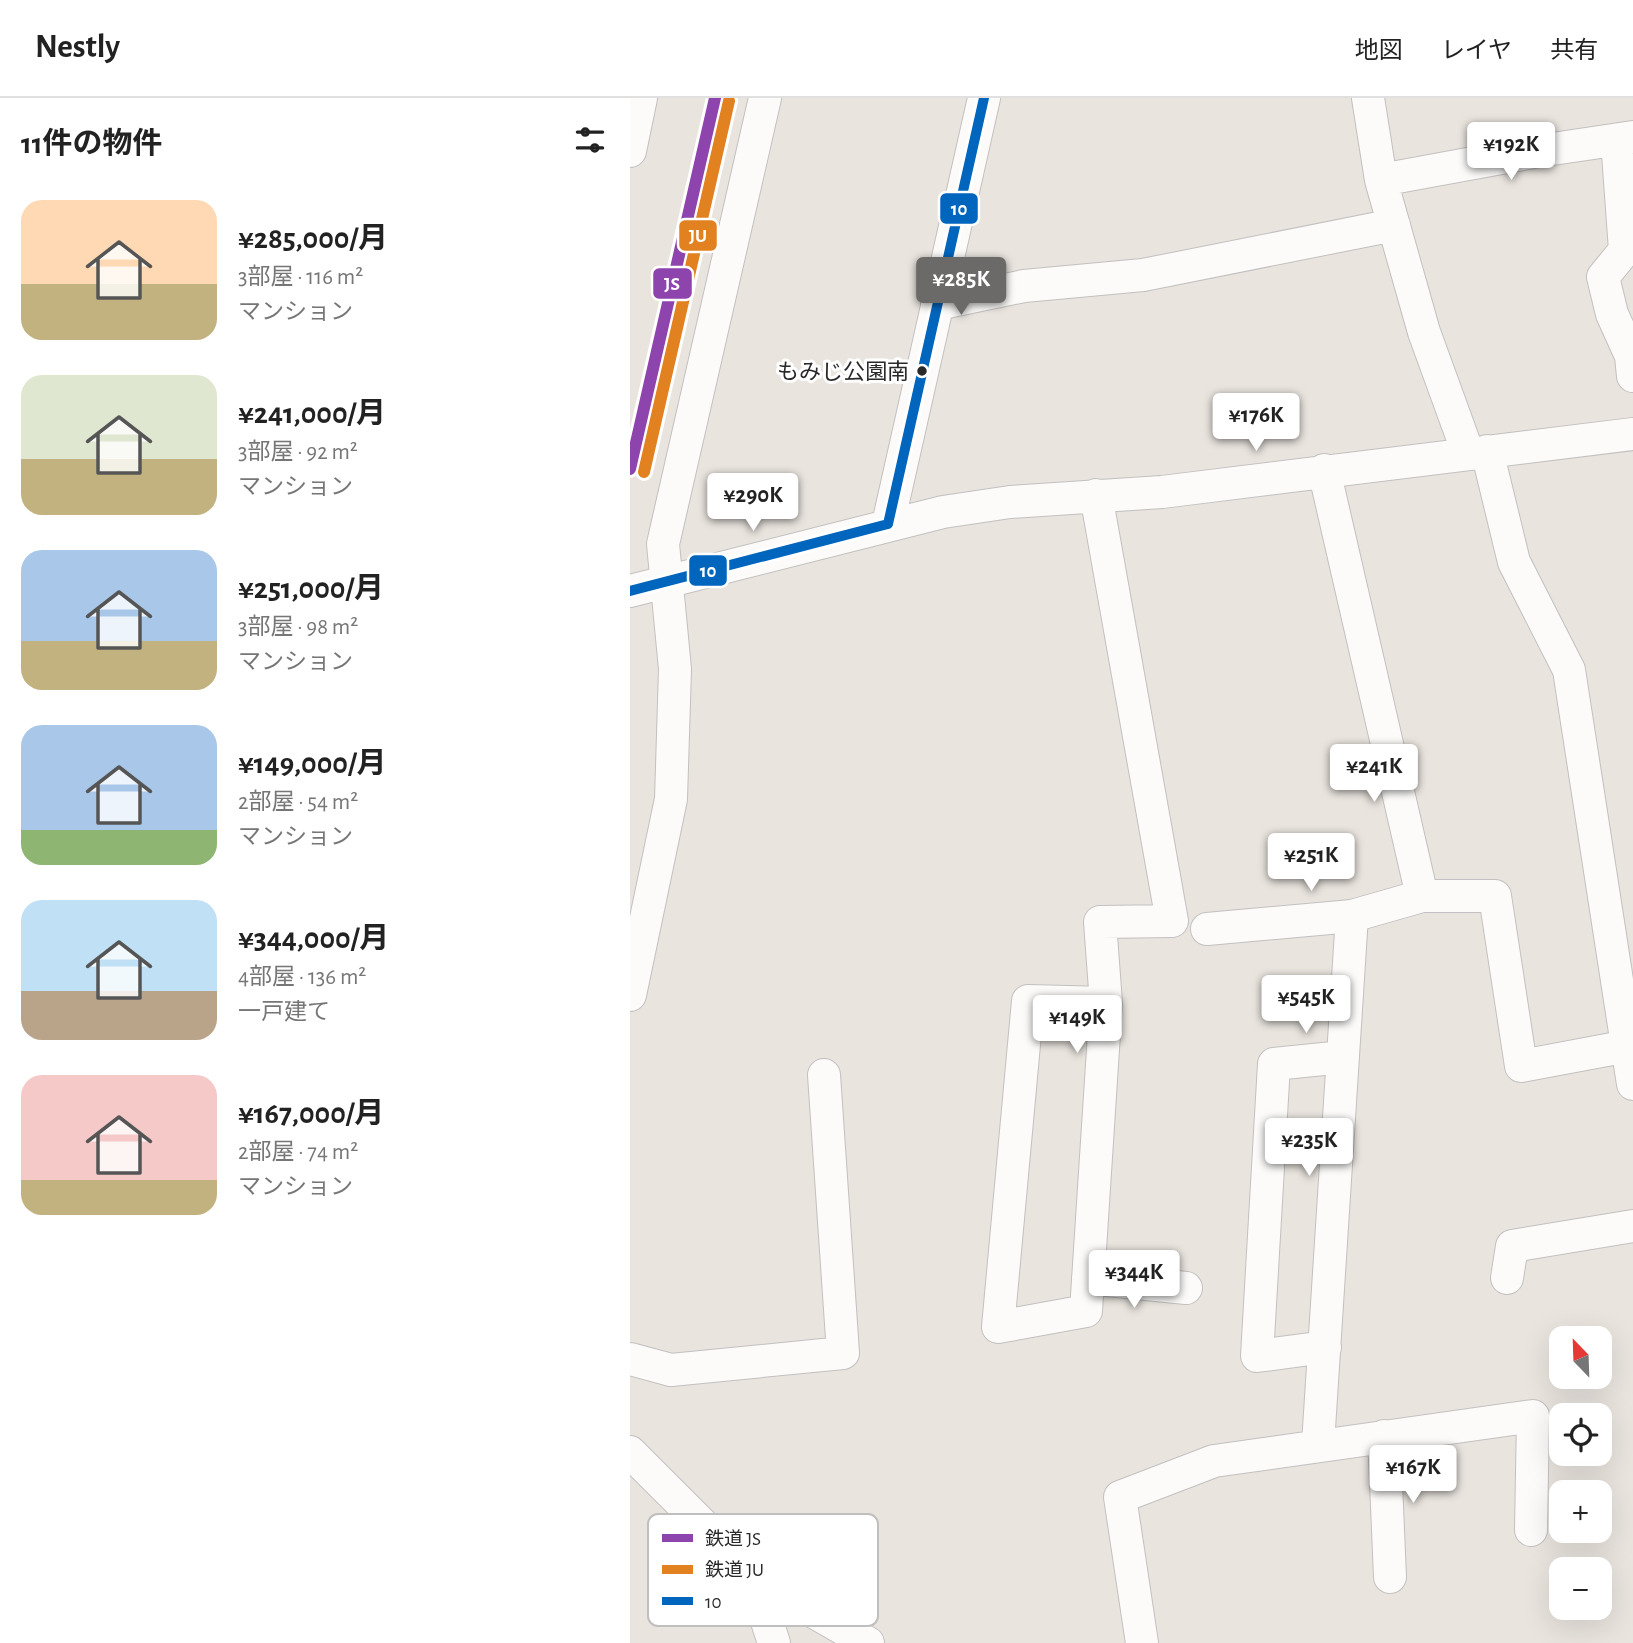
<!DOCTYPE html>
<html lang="ja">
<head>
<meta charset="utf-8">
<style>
	:root { --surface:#fff; --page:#f2f2f2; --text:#222; --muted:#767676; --line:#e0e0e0; --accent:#6c6a68 }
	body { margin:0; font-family:"Alegreya Sans","Noto Sans JP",sans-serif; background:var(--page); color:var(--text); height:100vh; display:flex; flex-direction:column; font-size:26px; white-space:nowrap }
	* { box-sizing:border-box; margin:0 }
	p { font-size:23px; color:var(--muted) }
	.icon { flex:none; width:38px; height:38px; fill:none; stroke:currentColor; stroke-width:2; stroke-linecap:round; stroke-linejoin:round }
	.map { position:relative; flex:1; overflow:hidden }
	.sheet { display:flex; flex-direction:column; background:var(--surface); width:630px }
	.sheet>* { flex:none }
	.needle { width:46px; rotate:337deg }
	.controls { position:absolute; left:919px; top:1228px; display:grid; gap:14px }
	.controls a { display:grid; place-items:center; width:63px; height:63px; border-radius:14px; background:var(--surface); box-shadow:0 7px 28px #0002; font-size:35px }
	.price { position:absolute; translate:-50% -60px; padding:0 16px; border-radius:7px; background:#fff; color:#222; font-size:23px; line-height:46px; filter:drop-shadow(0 2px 4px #0008) }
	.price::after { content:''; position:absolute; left:50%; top:42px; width:21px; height:16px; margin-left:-10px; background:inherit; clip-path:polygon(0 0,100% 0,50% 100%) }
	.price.on { background:var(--accent); color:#fff }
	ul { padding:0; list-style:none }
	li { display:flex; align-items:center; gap:21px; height:175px; padding:0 21px }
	li span { display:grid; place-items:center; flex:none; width:196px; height:140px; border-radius:21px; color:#555 }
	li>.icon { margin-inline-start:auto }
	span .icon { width:84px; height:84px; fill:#fffc; stroke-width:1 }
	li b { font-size:30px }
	h2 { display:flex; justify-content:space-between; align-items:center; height:84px; padding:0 21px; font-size:30px }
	header { display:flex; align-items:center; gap:42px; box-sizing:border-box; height:98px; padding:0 35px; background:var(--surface); border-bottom:2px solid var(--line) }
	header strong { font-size:33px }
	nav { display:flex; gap:38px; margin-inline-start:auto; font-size:24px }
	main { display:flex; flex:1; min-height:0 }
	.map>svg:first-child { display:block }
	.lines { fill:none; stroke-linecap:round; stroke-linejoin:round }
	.minor-casing { stroke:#c2c0c0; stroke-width:34 }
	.minor { stroke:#fcfbfa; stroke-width:32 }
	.bus-1-casing { stroke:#fff; stroke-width:16 }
	.bus-1 { stroke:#0065bd; stroke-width:10 }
	.rail-1-casing { stroke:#fff; stroke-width:18 }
	.rail-2-casing { stroke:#fff; stroke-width:18 }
	.rail-1 { stroke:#8e44ad; stroke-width:12 }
	.rail-2 { stroke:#e2811f; stroke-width:12 }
	.bus-dot { fill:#292929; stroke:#fff; stroke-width:2.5 }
	.labels { text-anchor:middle; stroke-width:6; stroke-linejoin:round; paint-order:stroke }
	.bus-label { font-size:22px; fill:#292929; stroke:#fff; text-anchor:end }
	.key { fill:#fff; stroke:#bfbfbf; stroke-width:2 }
	.key-label { font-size:19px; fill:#292929 }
	.line-badge { stroke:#fff; stroke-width:2.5 }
	.badge-label { font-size:19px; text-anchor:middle; font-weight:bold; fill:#fff }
</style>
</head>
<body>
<header>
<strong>Nestly</strong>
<nav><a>地図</a><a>レイヤ</a><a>共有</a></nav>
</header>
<main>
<section class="sheet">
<h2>11件の物件<svg class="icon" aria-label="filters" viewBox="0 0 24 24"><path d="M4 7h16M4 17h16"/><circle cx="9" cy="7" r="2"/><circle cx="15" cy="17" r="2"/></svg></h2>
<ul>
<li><span style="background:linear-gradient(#ffd9b3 60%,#c2b280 0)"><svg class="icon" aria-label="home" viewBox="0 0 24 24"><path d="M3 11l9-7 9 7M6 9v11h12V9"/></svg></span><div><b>¥285,000/月</b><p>3部屋 · 116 m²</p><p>マンション</p></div></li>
<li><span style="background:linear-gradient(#dfe7d0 60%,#c2b280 0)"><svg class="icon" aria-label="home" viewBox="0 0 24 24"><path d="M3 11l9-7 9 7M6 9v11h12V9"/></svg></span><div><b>¥241,000/月</b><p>3部屋 · 92 m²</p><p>マンション</p></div></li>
<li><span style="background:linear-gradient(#a9c7e8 65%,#c2b280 0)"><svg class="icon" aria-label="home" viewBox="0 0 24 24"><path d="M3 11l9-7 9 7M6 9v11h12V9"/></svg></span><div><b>¥251,000/月</b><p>3部屋 · 98 m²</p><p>マンション</p></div></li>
<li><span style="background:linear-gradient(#a9c7e8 75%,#8fb573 0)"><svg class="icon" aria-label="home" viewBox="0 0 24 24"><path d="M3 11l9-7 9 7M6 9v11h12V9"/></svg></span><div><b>¥149,000/月</b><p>2部屋 · 54 m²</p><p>マンション</p></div></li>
<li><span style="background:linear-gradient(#bfe0f5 65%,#b9a48a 0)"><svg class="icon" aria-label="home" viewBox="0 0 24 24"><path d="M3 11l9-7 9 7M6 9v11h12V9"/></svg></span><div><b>¥344,000/月</b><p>4部屋 · 136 m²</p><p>一戸建て</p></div></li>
<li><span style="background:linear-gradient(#f6c9c9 75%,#c2b280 0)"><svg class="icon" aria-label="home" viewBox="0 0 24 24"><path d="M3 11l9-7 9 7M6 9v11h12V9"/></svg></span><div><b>¥167,000/月</b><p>2部屋 · 74 m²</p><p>マンション</p></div></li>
</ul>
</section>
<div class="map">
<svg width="1003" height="1545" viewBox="0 0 1003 1545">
	<rect width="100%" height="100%" fill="#e9e4de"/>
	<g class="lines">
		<g class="minor-casing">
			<path id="minor" d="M738,0L751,82L794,234L838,355
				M987,42L995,152L973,179L982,216L1001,258L1003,278
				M0,53L11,0
				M751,82L909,53L1003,39
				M307,206L394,188L513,177L764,127
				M857,353L884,464L939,572L1003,986
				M694,372L792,798H865L891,968L998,948
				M466,397L542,823L470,824L476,905L456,1213L368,1229L398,903L476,905
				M258,426L354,0
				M0,493L313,414L380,404L532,394L1003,336
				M577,831L722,818L792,798
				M0,897L41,701L45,571L33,446L135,0
				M458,1180L556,1190
				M877,1180L882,1148L1003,1128
				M695,1249L627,1258L644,966L713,959
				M0,1261L41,1272L213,1255L194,977
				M754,1338L760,1479
				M688,1346L722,818
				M0,1354L89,1443L149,1494L238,1545
				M119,1468L144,1545
				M512,1545L490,1399L584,1363L903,1318L901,1432"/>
		</g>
		<use href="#minor" class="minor"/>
		<g class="bus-1-casing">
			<path id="bus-1" d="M258,426L354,0
				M0,493L258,426"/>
		</g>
		<use href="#bus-1" class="bus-1"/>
		<g class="rail-1-casing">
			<path id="rail-1" d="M0,371L85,0"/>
		</g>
		<g class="rail-2-casing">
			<path id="rail-2" d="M14,374L99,3"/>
		</g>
		<use href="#rail-1" class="rail-1"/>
		<use href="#rail-2" class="rail-2"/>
	</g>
	<circle class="bus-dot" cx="292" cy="273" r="6"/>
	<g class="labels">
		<g class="bus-label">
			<text x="279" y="281">もみじ公園南</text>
		</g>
	</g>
	<rect x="18" y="1416" width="230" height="112" rx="10" class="key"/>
	<rect x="32" y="1436" width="31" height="8" fill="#8e44ad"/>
	<rect x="32" y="1467" width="31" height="9" fill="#e2811f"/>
	<rect x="32" y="1499" width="31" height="8" fill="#0065bd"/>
	<g class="key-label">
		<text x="75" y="1447">鉄道 JS</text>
		<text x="75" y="1478">鉄道 JU</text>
		<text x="75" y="1510">10</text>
	</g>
	<g class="line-badge">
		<rect x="309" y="94" width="40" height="33" rx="7" fill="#0065bd"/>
		<rect x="48" y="121" width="40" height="33" rx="7" fill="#e2811f"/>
		<rect x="22" y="169" width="41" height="33" rx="7" fill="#8e44ad"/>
		<rect x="58" y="456" width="40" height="33" rx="7" fill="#0065bd"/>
	</g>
	<g class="badge-label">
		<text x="329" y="117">10</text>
		<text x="68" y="144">JU</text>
		<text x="42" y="192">JS</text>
		<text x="78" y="479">10</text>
	</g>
</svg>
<div class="controls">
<a><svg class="needle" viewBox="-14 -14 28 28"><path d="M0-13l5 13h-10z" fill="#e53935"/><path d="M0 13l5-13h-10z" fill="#767676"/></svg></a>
<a><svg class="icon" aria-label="locate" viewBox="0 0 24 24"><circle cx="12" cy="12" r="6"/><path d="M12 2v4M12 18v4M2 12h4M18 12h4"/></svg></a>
<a>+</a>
<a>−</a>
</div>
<b class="price" style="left:881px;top:84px">¥192K</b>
<b class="price on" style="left:331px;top:219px">¥285K</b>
<b class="price" style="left:626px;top:355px">¥176K</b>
<b class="price" style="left:123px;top:435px">¥290K</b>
<b class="price" style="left:744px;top:706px">¥241K</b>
<b class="price" style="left:681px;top:795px">¥251K</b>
<b class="price" style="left:676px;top:937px">¥545K</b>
<b class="price" style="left:447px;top:957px">¥149K</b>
<b class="price" style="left:679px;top:1080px">¥235K</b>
<b class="price" style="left:504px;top:1212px">¥344K</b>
<b class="price" style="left:783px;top:1407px">¥167K</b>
</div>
</main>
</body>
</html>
